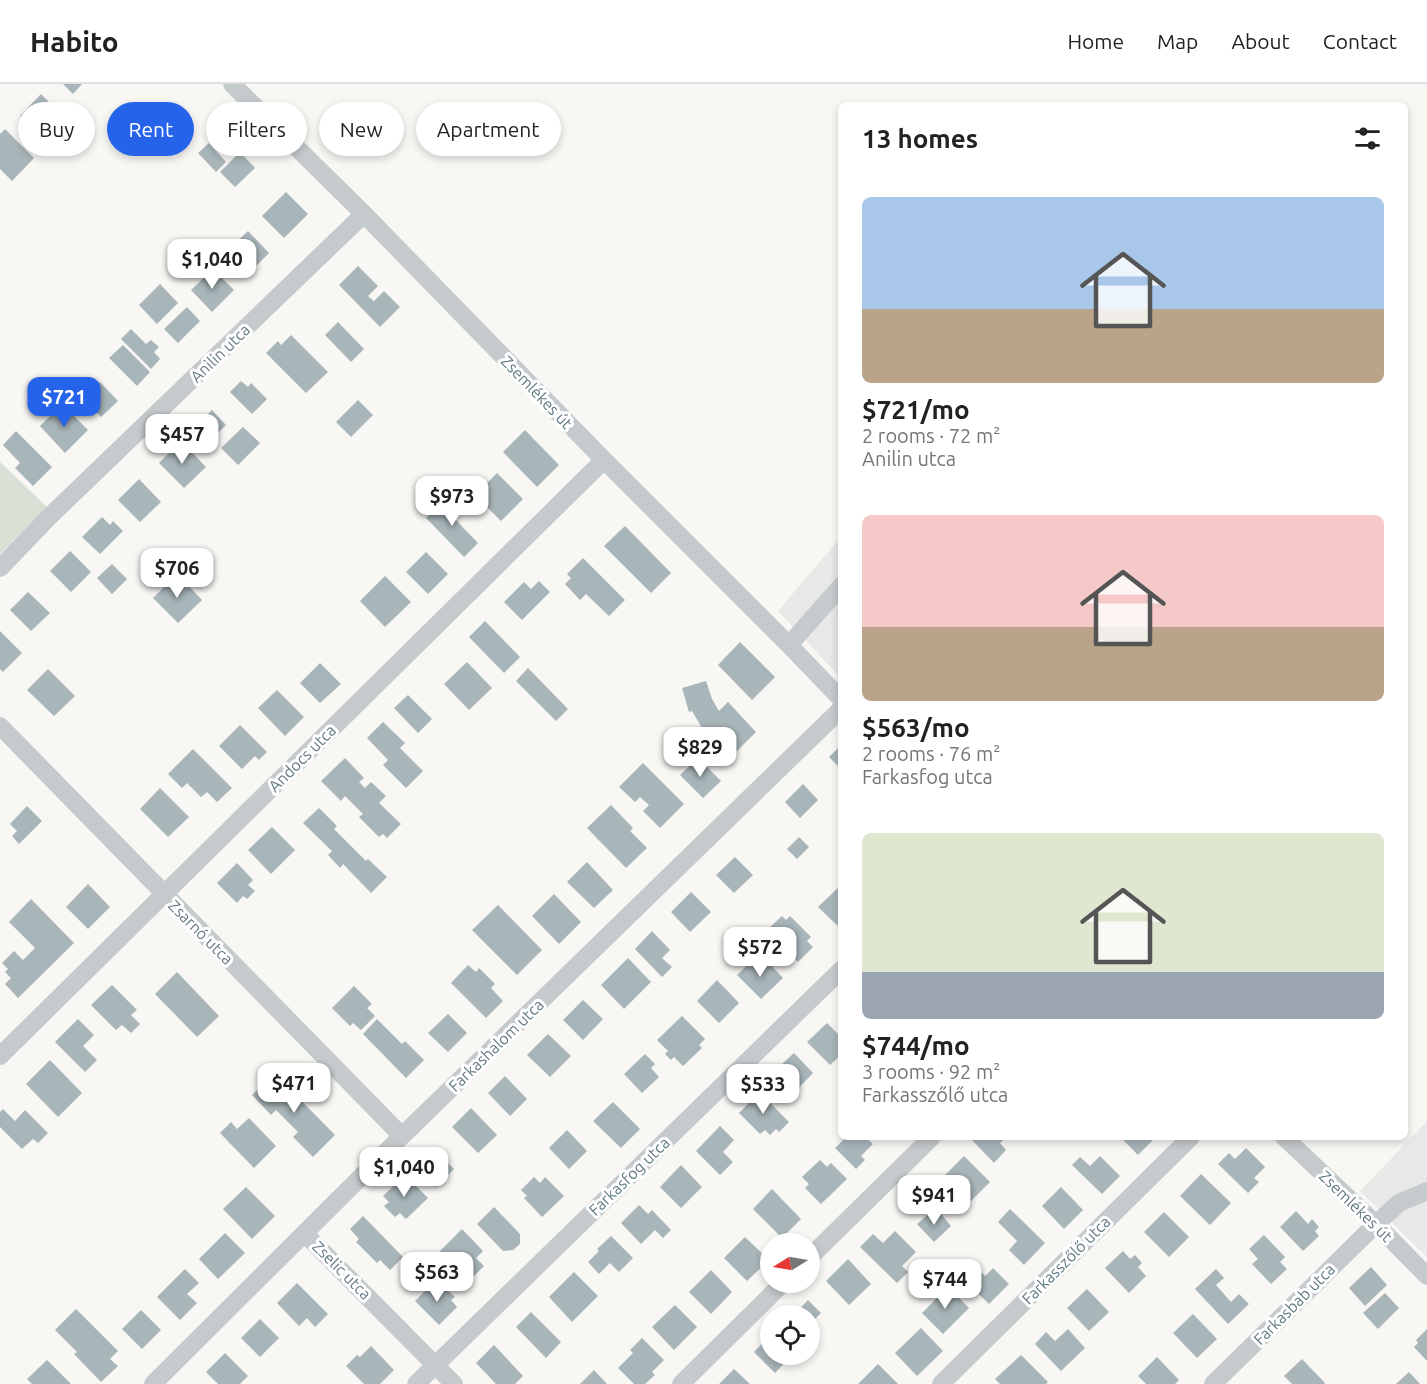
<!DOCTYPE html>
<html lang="en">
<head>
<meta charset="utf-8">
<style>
	:root { --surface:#fff; --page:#f6f6f6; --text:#222; --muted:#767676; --line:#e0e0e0; --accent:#2563eb }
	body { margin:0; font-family:Ubuntu,sans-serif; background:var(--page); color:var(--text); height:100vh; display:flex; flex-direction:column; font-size:22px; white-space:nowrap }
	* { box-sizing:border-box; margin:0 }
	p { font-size:20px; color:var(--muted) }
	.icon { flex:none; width:33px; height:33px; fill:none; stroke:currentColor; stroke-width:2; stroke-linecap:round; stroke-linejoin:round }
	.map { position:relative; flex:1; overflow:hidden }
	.panel { position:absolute; left:838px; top:18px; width:570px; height:1038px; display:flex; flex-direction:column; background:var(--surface); border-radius:9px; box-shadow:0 3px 9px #0003 }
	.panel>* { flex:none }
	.hud { position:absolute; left:18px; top:18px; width:570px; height:54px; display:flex; gap:12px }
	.needle { width:39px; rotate:259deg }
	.tools { position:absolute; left:760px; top:1149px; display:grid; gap:12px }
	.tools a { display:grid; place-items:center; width:60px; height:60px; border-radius:50%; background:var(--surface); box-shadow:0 3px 9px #0003; font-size:30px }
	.price { position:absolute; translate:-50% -51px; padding:0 14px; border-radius:12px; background:#fff; color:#222; font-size:20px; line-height:39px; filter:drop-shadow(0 2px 3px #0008) }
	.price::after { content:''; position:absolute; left:50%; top:36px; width:18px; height:14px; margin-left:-9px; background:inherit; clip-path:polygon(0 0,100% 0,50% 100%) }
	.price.current { background:var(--accent); color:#fff }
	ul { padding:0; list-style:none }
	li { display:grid; align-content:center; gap:12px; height:318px; padding:0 24px }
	li span { display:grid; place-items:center; height:186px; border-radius:9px; color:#555 }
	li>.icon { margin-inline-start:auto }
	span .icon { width:108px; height:108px; fill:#fffc; stroke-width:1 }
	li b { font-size:26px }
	h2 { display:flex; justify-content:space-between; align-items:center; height:72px; padding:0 24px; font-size:26px }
	.chip { padding:0 21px; border-radius:27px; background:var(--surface); box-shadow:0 3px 9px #0003; font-size:21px; line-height:54px }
	.chip.current { background:var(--accent); color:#fff }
	header { display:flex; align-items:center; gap:36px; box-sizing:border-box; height:84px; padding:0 30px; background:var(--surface); border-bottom:2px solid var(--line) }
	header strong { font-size:28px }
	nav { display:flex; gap:33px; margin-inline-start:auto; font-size:21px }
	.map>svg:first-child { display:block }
	.built { fill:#e8e9e7 }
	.green { fill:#dae0d5 }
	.building { fill:#a8b5b9 }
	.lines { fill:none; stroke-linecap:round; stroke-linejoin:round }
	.minor { stroke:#c5cacd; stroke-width:18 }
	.labels { text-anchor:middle; stroke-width:6; stroke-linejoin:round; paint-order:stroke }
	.street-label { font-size:16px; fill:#607982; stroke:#fff }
</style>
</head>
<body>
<header>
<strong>Habito</strong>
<nav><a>Home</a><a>Map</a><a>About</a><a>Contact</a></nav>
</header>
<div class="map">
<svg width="1427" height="1300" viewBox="0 0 1427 1300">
	<rect width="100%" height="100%" fill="#f8f7f4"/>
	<path class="built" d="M841,453V594L778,527Z
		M1427,1037V1173L1360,1107Z"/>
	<path class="green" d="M0,378L47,423L0,470Z"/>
	<path class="building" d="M63,0H82L73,10Z
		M41,10L65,34L44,56L20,32Z
		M5,45L34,74L12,97L0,85V50Z
		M209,59L226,78L216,88L198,69Z
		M240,68L255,84L235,103L220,88Z
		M286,108L308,130L284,154L262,132Z
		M248,147L269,169L247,191L225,169Z
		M358,182L378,202L368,212L374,217L384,207L400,223L380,243L339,201Z
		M213,185L234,206L212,228L191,206Z
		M160,200L178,219L157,240L139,221Z
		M187,223L200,237L178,259L164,245Z
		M338,238L364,265L351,278L325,251Z
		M131,245L146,260L151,256L159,263L154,268L160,275L151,285L121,255Z
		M291,251L328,288L306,309L266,269L278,257L281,261Z
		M123,261L150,288L137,302L109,274Z
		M241,297L248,303L251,299L267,315L252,330L230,308Z
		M83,298L91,307L100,298L118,317L101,333L75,307Z
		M358,316L373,331L351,353L336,338Z
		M62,320L88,346L65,369L40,342Z
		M212,326L226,341L208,359L194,344Z
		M243,343L260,359L238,381L221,364Z
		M525,346L559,381L537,403L503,368Z
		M16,347L52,383L33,402L15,384L20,379L3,361Z
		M181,357L206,383L184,404L159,379Z
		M497,389L523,415L501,437L475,411Z
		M139,395L161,418L140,438L118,416Z
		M447,414L461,428L454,434L478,459L464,473L426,434Z
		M102,433L110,441L113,437L123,447L100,470L82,453Z
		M625,442L671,489L651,509L604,462Z
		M70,467L91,488L71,508L50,487Z
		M426,468L448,490L428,510L406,488Z
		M583,474L625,516L609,532L586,510L580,516L565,500L571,494L567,490Z
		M112,480L127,495L112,510L97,494Z
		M177,490L202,516L178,539L153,514Z
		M385,492L411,518L385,543L360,517Z
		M539,497L550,508L522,536L504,518L524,498L531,505Z
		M28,508L50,529L31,547L10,526Z
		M485,537L520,573L504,589L469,553Z
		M0,547L22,569L3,588L0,585Z
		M740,558L775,593L752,616L718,581Z
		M467,578L492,604L469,626L444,600Z
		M320,579L341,600L320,619L300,599Z
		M528,584L568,625L556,637L516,597Z
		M48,585L75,612L54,632L27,606Z
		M706,597L712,615L719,627L728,618L756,648L731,673L702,644L692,627L689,628L682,604Z
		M277,606L304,633L285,652L258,624Z
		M408,611L432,635L418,649L394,624Z
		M383,638L405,659L400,664L423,687L406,704L383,681L388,676L367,654Z
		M240,641L267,668L259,676L255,672L242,685L219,662Z
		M840,662L842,663V686L829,673Z
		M193,665L232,704L217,718L207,708L201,713L187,699L182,704L168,690Z
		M345,674L364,694L359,698L365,704L371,698L386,712L379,719L401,740L387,754L383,750L379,753L359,733L363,730L345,712L341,717L321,697Z
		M698,674L721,697L703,714L680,691Z
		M643,679L684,720L660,744L643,727L649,721L640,713L635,718L619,703Z
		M803,700L818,716L800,734L785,718Z
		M160,704L189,733L168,753L140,725Z
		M611,721L633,744L630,747L647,764L626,784L587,744Z
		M27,722L42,737L19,760L12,752L17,747L10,740Z
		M319,724L337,742L334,745L366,777L368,775L387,793L371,809L343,780L340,784L328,771L332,767L303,739Z
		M272,743L295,766L271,790L248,766Z
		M799,753L809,763L797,775L787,765Z
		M735,773L753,791L734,809L716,791Z
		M587,778L613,806L594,824L567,798Z
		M237,779L253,796L248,801L255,807L247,815L243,812L237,819L217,799Z
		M88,800L110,823L88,845L66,823Z
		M842,800V843L840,844L818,823Z
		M691,808L711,828L690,848L671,828Z
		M554,810L581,838L559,860L532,832Z
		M31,815L74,859L18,914L5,900L11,894L5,888L8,885L2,879L14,867L23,876L35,864L9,838Z
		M498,821L542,866L517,891L472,846Z
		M782,832L786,836L790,832L811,853L807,857L813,863L798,878L767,846Z
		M652,847L670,866L662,874L672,883L662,893L635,865Z
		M628,874L651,898L624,925L601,901Z
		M755,874L764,883L769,879L783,894L761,915L737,891Z
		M468,881L476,888L479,884L495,900L491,904L503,917L486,934L451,899Z
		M177,888L219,932L197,953L155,910Z
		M717,896L739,919L719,939L697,917Z
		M112,901L137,926L131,931L140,940L131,949L122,941L116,946L91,921Z
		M354,902L372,920L367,924L375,932L361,946L353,939L350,942L332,924Z
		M583,916L603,935L583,956L563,936Z
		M448,930L467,949L448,968L428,949Z
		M682,932L705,955L699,961L702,964L683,982L674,973L671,976L665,970L668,967L657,956Z
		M78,935L94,951L83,962L97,976L85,988L55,958Z
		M377,935L402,960L405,957L424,976L406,994L363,950Z
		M827,939L842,954V970L830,981L807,958Z
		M548,950L571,972L550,993L527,971Z
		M794,969L813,989L788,1015L767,994Z
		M645,970L655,980L651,984L659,993L642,1009L624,990Z
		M50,976L82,1009L58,1033L26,1000Z
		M274,989L335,1051L313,1073L293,1053L298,1048L276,1026L271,1031L252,1011Z
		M505,992L527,1015L510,1032L488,1009Z
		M754,1006L764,1016L766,1015L789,1038L779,1048L776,1045L770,1051L765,1046L760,1050L739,1029L750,1018L746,1014Z
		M613,1018L640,1045L621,1064L593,1037Z
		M471,1024L497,1051L478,1069L452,1043Z
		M3,1025L15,1037L25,1026L48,1049L38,1059L33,1055L22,1065L0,1043V1028Z
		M249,1034L276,1062L254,1084L220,1049L231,1038L237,1045Z
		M720,1042L734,1056L723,1068L733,1078L720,1091L696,1067Z
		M567,1046L587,1067L569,1085L549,1064Z
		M843,1053H865L873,1060L861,1072L865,1076L856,1085L835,1064L844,1055Z
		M971,1053H1006L1000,1059L1006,1066L994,1079L970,1054Z
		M1120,1053H1156L1138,1071Z
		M433,1064L454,1085L436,1103L415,1082Z
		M1246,1064L1265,1083L1254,1094L1259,1098L1248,1109L1218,1080L1229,1069L1235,1075Z
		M964,1072L990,1098L965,1123L939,1097Z
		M1100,1072L1120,1092L1102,1110L1072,1081L1080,1073L1090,1082Z
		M820,1076L827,1083L831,1079L847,1095L821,1120L805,1104L809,1100L802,1093Z
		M681,1081L702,1103L681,1124L660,1103Z
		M1201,1090L1231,1119L1210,1141L1180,1112Z
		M405,1091L428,1114L406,1135L400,1129L395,1133L384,1122L389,1118L383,1112Z
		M534,1093L540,1099L545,1093L564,1112L542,1133L524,1114L527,1112L521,1106Z
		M246,1103L275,1132L252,1155L223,1125Z
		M1061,1103L1083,1126L1064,1145L1042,1122Z
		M772,1105L801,1135L782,1154L753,1125Z
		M639,1121L648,1130L652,1126L671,1146L663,1154L655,1146L641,1160L621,1139Z
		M494,1123L520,1150V1160L513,1166L503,1167L477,1140Z
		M1010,1125L1045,1159L1024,1181L1009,1166L1017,1157L998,1138Z
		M1296,1127L1308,1140L1312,1135L1319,1143L1315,1147L1319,1152L1303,1167L1280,1143Z
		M1164,1128L1189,1153L1169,1173L1144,1148Z
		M930,1129L935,1134L941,1130L951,1142L934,1158L917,1140Z
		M363,1132L403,1173L390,1186L380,1176L377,1179L356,1158L359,1155L350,1145Z
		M462,1145L483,1167L476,1174L484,1182L469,1197L462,1189L456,1194L445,1182L449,1177L440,1167Z
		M895,1147L916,1168L902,1182L908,1188L897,1199L860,1163L873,1150L883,1159Z
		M225,1149L245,1169L218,1195L199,1175Z
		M1264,1151L1285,1173L1280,1178L1287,1185L1271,1200L1252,1180L1258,1175L1249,1165Z
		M611,1152L633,1174L619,1188L610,1179L599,1190L588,1178L599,1167L597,1165Z
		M745,1153L769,1176L747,1197L724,1174Z
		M1123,1167L1130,1175L1135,1171L1142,1179L1138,1183L1146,1192L1129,1209L1105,1184Z
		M848,1175L871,1200L849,1221L826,1197Z
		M970,1178L985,1192L993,1184L1009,1200L989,1220L958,1190Z
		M1371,1183L1387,1201L1365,1222L1349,1204Z
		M185,1185L199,1199L187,1210L197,1219L180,1236L157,1213Z
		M1216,1185L1224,1194L1216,1201L1231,1218L1239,1210L1249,1220L1228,1240L1195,1205Z
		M711,1186L732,1208L711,1230L689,1208Z
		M574,1188L598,1212L572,1238L549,1213Z
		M297,1199L328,1230L315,1243L307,1234L299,1242L277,1219Z
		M433,1199L440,1205L443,1202L455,1213L451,1216L457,1223L439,1241L415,1217Z
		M948,1203L969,1224L943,1250L922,1229Z
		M1087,1205L1109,1228L1089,1247L1067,1224Z
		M1385,1209L1399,1224L1378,1245L1363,1229Z
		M808,1216L821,1229L810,1240V1232H793Z
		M675,1221L697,1243L674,1266L652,1243Z
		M76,1225L118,1267L110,1275L118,1282L101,1298L74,1270L77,1268L55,1246Z
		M141,1226L161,1246L142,1265L122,1245Z
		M531,1228L561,1258L546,1274L516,1243Z
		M1193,1230L1217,1255L1197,1274L1173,1249Z
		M260,1235L279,1254L260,1273L241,1254Z
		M921,1244L943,1267L917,1292L895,1269Z
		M1068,1245L1085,1264L1061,1287L1035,1260L1046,1248L1055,1257Z
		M1427,1245V1277L1414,1263L1418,1259L1416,1256Z
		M771,1250V1270H793L775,1289L754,1268Z
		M642,1254L664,1276L652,1288L655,1291L645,1300H634L618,1284L633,1269L630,1266Z
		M494,1261L523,1292L515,1300H496L476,1279Z
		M371,1262L394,1286L380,1300H364L346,1282L357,1271L360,1273Z
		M225,1269L248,1292L240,1300H218L206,1288Z
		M1021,1271L1048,1298L1046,1300H1000L995,1295Z
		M1157,1273L1179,1296L1175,1300H1146L1138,1292Z
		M1302,1275L1325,1299L1324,1300H1292L1284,1292Z
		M47,1276L71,1300H32L27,1295Z
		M878,1280L898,1300H858Z
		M734,1285L750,1300H719Z
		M594,1286L607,1300H580Z
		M1409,1288L1420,1300H1396Z"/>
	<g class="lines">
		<path class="minor" d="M232,0L364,130L604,376L789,561L842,616
			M0,484L49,433L364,130
			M789,561L842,501
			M0,642L402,1052
			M0,972L604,376
			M1284,1053L1376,1140L1427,1192
			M305,1150L454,1300
			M810,1173L932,1053
			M153,1300L402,1052L842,624
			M416,1300L842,885
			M681,1300L784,1198
			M941,1300L1191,1053
			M1213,1300L1376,1140L1399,1119L1427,1107"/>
	</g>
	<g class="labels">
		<g class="street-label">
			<text transform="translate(220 269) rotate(-44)" y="6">Anilin utca</text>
			<text transform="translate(537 308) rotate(46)" y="6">Zsemlékes út</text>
			<text transform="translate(302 674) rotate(-45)" y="6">Andocs utca</text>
			<text transform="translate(201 848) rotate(45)" y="6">Zsarnó utca</text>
			<text transform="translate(496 961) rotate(-44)" y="6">Farkashalom utca</text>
			<text transform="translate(629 1092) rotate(-44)" y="6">Farkasfog utca</text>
			<text transform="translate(1356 1122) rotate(44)" y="6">Zsemlékes út</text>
			<text transform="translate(1066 1176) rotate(-45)" y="6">Farkasszőlő utca</text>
			<text transform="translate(342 1186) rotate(45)" y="6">Zselic utca</text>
			<text transform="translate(1294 1220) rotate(-45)" y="6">Farkasbab utca</text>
		</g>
	</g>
</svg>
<div class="tools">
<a><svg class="needle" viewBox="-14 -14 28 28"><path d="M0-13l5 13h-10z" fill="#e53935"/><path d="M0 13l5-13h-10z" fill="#767676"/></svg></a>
<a><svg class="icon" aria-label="locate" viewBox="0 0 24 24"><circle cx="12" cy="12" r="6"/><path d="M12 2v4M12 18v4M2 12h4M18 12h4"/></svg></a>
</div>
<b class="price" style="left:212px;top:206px">$1,040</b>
<b class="price current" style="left:64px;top:344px">$721</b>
<b class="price" style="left:182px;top:381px">$457</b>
<b class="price" style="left:452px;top:443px">$973</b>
<b class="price" style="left:177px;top:515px">$706</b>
<b class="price" style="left:700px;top:694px">$829</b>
<b class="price" style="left:760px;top:894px">$572</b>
<b class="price" style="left:294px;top:1030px">$471</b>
<b class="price" style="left:763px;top:1031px">$533</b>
<b class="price" style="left:404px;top:1114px">$1,040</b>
<b class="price" style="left:934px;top:1142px">$941</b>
<b class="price" style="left:437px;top:1219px">$563</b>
<b class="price" style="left:945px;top:1226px">$744</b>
<div class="hud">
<a class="chip">Buy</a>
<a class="chip current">Rent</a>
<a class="chip">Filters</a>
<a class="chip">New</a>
<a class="chip">Apartment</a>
</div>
<section class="panel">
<h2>13 homes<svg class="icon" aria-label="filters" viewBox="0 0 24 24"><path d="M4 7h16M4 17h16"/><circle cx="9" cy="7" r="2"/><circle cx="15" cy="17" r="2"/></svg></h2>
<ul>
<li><span style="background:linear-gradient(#a9c7e8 60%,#b9a48a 0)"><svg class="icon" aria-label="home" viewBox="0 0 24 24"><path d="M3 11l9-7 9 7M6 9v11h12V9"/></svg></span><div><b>$721/mo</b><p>2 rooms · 72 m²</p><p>Anilin utca</p></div></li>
<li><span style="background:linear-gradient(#f6c9c9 60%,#b9a48a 0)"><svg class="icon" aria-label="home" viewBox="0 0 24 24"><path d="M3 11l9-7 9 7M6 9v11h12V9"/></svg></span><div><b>$563/mo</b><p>2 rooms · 76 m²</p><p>Farkasfog utca</p></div></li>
<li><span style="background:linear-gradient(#dfe7d0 75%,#9aa5b1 0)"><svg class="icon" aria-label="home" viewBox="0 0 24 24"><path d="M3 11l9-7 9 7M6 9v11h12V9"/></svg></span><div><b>$744/mo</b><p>3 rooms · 92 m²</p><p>Farkasszőlő utca</p></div></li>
</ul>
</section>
</div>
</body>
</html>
